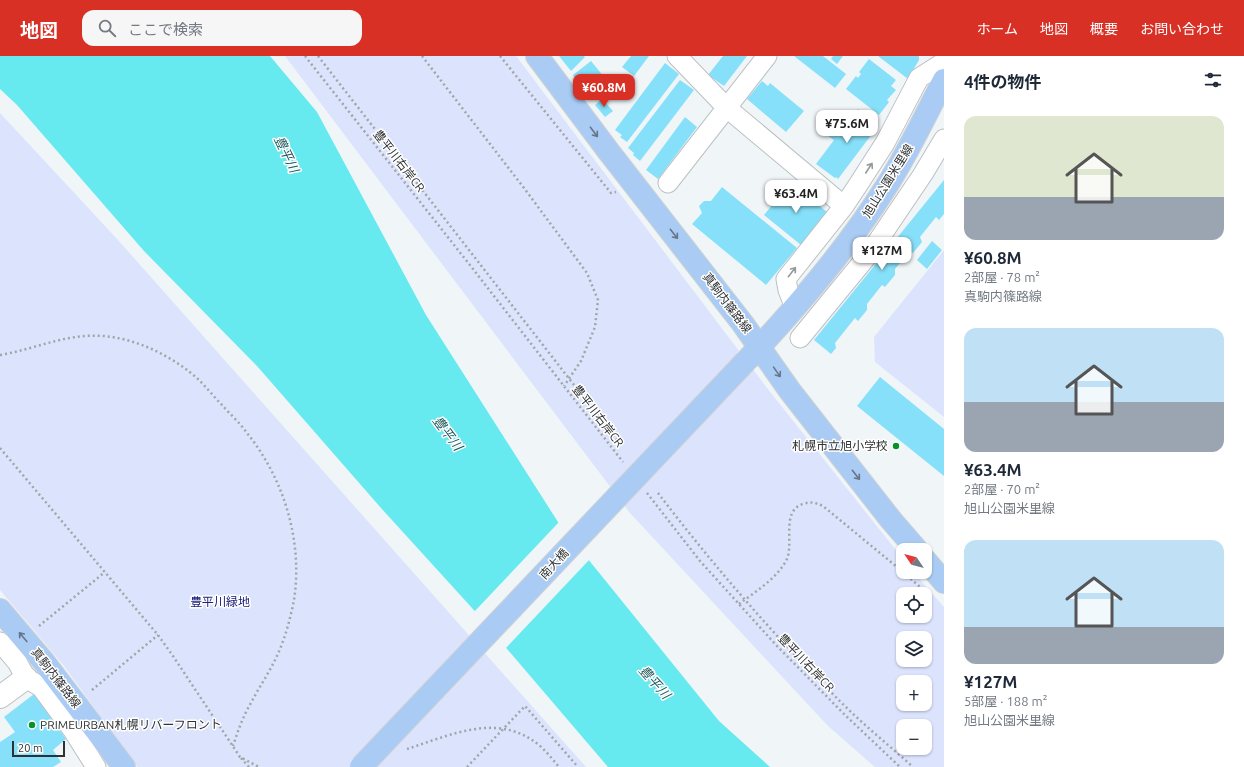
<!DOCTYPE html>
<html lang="ja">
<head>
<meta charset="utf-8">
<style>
	:root { --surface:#fff; --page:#f6f6f7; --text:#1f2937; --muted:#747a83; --accent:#d93025 }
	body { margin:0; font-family:Ubuntu,"Noto Sans JP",sans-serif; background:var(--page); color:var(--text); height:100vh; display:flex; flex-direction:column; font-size:15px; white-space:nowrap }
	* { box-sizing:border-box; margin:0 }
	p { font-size:13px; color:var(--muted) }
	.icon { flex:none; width:22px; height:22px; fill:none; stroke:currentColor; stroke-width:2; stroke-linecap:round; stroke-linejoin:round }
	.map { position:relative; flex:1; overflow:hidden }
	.details { display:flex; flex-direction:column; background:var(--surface); width:300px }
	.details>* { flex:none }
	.needle { width:26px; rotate:305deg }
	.buttons { position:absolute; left:896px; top:487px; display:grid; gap:8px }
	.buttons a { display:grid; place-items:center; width:36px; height:36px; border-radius:8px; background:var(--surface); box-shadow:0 1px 3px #0004; font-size:20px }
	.scale { position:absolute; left:12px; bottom:10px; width:53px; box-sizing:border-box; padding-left:4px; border:2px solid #2f3132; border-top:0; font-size:11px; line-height:14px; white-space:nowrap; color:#2f3132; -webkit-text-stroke:3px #fff; paint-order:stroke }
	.price { position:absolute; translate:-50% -34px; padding:0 9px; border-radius:8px; background:#fff; color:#222; font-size:13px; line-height:26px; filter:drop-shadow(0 1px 2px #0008) }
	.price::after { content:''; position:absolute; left:50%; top:24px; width:12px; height:9px; margin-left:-6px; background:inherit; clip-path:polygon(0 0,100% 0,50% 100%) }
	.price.selected { background:var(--accent); color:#fff }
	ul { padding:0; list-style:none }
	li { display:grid; align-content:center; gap:8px; height:212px; padding:0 20px }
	li span { display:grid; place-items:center; height:124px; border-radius:12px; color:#555 }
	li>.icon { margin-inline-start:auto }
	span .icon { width:72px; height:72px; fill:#fffc; stroke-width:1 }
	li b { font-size:17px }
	h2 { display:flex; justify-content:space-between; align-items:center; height:48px; padding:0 20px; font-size:17px }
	header { display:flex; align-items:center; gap:24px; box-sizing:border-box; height:56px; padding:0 20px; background:var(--accent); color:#fff }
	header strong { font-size:19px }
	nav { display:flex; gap:22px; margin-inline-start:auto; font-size:14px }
	.search { width:280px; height:36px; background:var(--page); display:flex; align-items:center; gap:10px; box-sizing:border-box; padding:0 14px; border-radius:12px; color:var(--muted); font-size:15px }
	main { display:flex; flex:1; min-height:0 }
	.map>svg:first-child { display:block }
	.green { fill:#dce3fd; fill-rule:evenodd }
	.water { fill:#66eaf0 }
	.pier { fill:#f0f5f8 }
	.building { fill:#87e0f9 }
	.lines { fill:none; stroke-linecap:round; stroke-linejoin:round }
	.minor-casing { stroke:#bbc0c3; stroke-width:21 }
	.tertiary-casing { stroke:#bbc0c3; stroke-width:24 }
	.primary-casing { stroke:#d1d2d2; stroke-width:24 }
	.path { stroke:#a1a5a7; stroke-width:2.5; stroke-dasharray:2 3; stroke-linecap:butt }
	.minor { stroke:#fff; stroke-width:19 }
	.tertiary { stroke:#fff; stroke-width:22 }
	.primary { stroke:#aacbf4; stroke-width:22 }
	.primary-bridge-casing { stroke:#d1d2d2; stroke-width:24; stroke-linecap:butt }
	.primary-bridge { stroke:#aacbf4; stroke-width:22 }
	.oneway { stroke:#667689 }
	.oneway2 { stroke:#979898 }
	.poi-dot { fill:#079327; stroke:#fff; stroke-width:1.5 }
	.labels { text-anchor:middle; stroke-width:3; stroke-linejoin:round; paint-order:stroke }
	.street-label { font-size:12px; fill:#2f3132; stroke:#fff }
	.poi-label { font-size:12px; fill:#2f3132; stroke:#fff; text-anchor:end }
	.park-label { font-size:12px; fill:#1d2078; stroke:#fff }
	.water-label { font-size:13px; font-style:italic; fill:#21595c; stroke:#fff }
</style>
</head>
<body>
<header>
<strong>地図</strong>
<div class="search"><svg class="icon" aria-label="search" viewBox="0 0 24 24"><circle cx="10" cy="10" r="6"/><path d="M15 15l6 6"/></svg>ここで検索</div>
<nav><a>ホーム</a><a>地図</a><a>概要</a><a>お問い合わせ</a></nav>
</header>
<main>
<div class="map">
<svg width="944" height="711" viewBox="0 0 944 711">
	<rect width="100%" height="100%" fill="#f0f5f8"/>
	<path class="green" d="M285,0H516L767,332L903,503V516H913L944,551V711H875L828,670L630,457ZM903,538H925V560H903ZM903,582H925V604H903ZM903,626H925V648H903ZM903,670H925V692H903Z
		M0,57L118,184L586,711H137L64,610L0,534Z
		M944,194V361L875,306L874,281Z"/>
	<path class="water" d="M0,0H270L317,56L426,259L558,466L719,665L770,711H608L472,552L381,452L257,310L144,195L17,49L0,33Z"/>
	<path class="pier" d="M560,465L590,503L505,593L474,556Z"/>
	<path class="building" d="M559,0H584L585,1L571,15Z
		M631,0H649L634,20L622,11Z
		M723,0H747L724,30L708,19Z
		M794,0H823L846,18L835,32Z
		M833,0H843L837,8L831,3Z
		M878,0H919V4L908,23Z
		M869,3L896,24L891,30L896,34L887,44L889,46L879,59L846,33L856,20L858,22L861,18L859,16Z
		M591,5L604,21L589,34L582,26L580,28L573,19Z
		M665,7L679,18L627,86L620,81L622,79L615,74Z
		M680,24L694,34L640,105L633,99L634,97L628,92Z
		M762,25L768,30L770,27L804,55L786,76L747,43Z
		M602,43L613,55L605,61L595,49Z
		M858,53L877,67L876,69L878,70L838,123L836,121L835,122L816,108L834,84L825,78L829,73L833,75L837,70L843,73Z
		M685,61L697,71L658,123L646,114Z
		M944,124V158L939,164L936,161L920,181L922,186L913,197L910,195L895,213V219L885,231L882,229L867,248V254L858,265L855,262L835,287L836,292L831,298L814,284Z
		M791,126L827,156L801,189L764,159Z
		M722,131L797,192L766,229L692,168L702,157L699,150L704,145H711Z
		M932,185L942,194L927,213L917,204Z
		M880,321L944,373V420L857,350Z
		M34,638L66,683L53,694L61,706L53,711H0V686L15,676L4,661Z"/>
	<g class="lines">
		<g class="minor-casing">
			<path id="minor" d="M677,0L727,52L844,150
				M668,127L767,0
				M795,252L788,234L786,223L844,150L858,129L885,87L919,22L944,6
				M800,282L869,198L923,118L944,83
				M0,586L17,606L26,622L41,631L72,673L96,711"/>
		</g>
		<g class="tertiary-casing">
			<path id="tertiary" d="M0,641L26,622"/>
		</g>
		<g class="primary-casing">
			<path id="primary" d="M537,0L609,96L743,268L790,335L891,464L917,494
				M749,302C799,249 847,193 886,131C908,97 925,60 944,24
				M925,504L944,526
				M0,554L44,606L124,711"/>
		</g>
		<path class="path" d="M305,0L473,213L623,406
			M318,0L620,388
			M422,0L524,132L587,217L598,244L595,271L581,305L564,330
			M500,0L611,137L616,136
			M0,299C36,293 66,277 104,280C138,283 174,301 199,324C207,332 214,341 222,349C230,358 240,367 247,377C284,423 303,485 294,544C290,564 284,587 274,606C267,620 258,633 251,647C243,660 238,675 233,690
			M0,392L158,579L173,600L240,701L259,711
			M647,437L700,505L776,589L845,659L900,711
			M658,437C716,513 781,588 850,655C870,674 892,692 913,711
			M903,516L920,531
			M739,548C755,536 776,523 786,505C795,489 780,455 803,448C811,445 816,447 823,450L903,516
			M39,570L105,516
			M92,634L158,579
			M407,693C451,679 499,655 540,690C547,696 553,704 559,711
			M241,702L249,711
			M467,711L525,650L578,711"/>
		<use href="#minor" class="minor"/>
		<use href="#tertiary" class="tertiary"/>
		<use href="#primary" class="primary"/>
		<g class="primary-bridge-casing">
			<path id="primary-bridge" d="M361,711L746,305"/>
		</g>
		<use href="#primary-bridge" class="primary-bridge"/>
	</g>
	<defs><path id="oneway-shaft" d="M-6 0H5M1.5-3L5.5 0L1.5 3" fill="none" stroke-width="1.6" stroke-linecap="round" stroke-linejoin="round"/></defs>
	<g class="oneway">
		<use href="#oneway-shaft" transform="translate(594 76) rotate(53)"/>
		<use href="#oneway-shaft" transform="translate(674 178) rotate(52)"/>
		<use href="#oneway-shaft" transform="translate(777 316) rotate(55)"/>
		<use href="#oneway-shaft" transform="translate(856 419) rotate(52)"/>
		<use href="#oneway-shaft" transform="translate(23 581) rotate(-130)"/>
	</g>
	<g class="oneway2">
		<use href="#oneway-shaft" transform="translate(869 112) rotate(-57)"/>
		<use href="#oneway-shaft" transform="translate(792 216) rotate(-52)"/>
	</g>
	<g class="poi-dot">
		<circle cx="896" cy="390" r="4"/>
		<circle cx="32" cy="669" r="4"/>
	</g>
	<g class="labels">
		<g class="street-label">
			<text transform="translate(399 105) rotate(52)" y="4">豊平川右岸CR</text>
			<text transform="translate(888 125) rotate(-58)" y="4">旭山公園米里線</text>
			<text transform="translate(727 247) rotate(53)" y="4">真駒内篠路線</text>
			<text transform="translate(598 360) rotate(52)" y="4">豊平川右岸CR</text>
			<text transform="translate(554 508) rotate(-47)" y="4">南大橋</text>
			<text transform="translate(806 607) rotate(46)" y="4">豊平川右岸CR</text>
			<text transform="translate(56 622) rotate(52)" y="4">真駒内篠路線</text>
		</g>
		<g class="poi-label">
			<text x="888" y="394">札幌市立旭小学校</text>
			<text x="40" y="673" text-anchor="start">PRIMEURBAN札幌リバーフロント</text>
		</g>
		<g class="park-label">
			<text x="220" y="550">豊平川緑地</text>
		</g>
		<g class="water-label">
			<text transform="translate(287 98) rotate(64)" y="5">豊平川</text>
			<text transform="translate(448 377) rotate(53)" y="5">豊平川</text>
			<text transform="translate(655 626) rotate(48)" y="5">豊平川</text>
		</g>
	</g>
</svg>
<div class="buttons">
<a><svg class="needle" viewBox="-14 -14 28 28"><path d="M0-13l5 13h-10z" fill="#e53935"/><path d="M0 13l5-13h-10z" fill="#747a83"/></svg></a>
<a><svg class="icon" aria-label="locate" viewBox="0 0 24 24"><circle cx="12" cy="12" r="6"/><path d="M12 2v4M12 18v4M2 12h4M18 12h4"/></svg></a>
<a><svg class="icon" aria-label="layers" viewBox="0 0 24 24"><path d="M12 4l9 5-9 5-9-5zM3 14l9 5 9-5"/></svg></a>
<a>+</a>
<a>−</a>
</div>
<div class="scale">20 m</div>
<b class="price selected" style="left:604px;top:52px">¥60.8M</b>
<b class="price" style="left:847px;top:88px">¥75.6M</b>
<b class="price" style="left:796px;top:158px">¥63.4M</b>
<b class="price" style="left:882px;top:215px">¥127M</b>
</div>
<section class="details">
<h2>4件の物件<svg class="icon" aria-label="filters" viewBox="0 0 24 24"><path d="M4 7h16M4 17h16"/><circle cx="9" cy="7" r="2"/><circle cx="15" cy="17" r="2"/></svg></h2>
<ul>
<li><span style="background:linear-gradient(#dfe7d0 65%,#9aa5b1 0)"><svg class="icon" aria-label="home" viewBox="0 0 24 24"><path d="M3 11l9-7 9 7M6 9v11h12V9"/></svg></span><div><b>¥60.8M</b><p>2部屋 · 78 m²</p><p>真駒内篠路線</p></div></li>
<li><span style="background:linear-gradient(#bfe0f5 60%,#9aa5b1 0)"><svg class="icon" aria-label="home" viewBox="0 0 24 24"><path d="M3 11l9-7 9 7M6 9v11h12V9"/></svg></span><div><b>¥63.4M</b><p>2部屋 · 70 m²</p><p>旭山公園米里線</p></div></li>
<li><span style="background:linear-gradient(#bfe0f5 70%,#9aa5b1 0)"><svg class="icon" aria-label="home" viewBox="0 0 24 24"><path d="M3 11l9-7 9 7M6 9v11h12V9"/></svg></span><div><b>¥127M</b><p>5部屋 · 188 m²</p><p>旭山公園米里線</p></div></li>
</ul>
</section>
</main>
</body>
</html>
